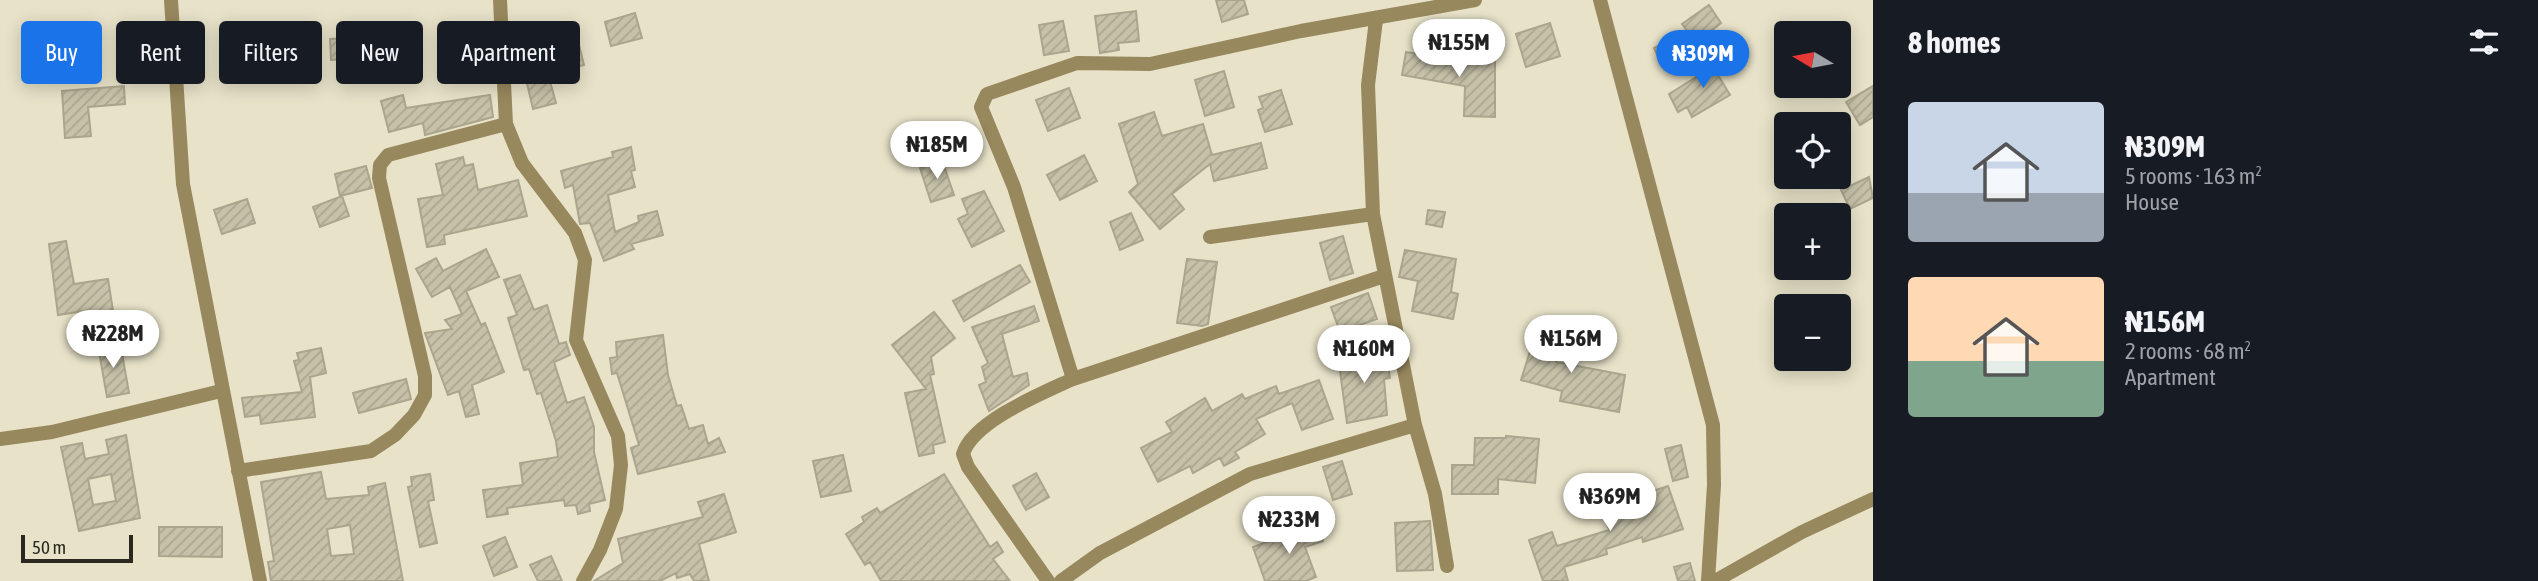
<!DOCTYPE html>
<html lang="en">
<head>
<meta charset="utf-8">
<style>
	:root { --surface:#171b24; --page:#20242c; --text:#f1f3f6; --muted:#9ea1a6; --accent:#1a73e8 }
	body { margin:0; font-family:"Asap Condensed",sans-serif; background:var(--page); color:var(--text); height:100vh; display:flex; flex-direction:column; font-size:26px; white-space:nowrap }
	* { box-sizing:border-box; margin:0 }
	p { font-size:23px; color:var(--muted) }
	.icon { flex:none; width:38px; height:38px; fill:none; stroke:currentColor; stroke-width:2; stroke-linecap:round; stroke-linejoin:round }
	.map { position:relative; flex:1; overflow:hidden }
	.panel { display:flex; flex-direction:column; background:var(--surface); width:665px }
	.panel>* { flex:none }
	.hud { position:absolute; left:21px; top:21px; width:665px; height:63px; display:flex; gap:14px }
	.needle { width:46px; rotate:280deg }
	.buttons { position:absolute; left:1774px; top:21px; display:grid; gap:14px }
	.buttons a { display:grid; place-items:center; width:77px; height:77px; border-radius:7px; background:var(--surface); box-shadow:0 4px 18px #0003; font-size:35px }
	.scale { position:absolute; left:21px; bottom:18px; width:112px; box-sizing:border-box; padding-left:7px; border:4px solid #2b291f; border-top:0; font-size:19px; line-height:24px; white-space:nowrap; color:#2b291f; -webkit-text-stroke:5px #e7e2c8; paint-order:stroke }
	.price { position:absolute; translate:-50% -60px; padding:0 16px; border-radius:24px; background:#fff; color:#222; font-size:23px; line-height:46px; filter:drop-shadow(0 2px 4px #0008) }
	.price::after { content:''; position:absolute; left:50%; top:42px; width:21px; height:16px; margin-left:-10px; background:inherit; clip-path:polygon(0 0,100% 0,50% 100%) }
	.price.on { background:var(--accent); color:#fff }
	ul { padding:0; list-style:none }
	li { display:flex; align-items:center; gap:21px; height:175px; padding:0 35px }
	li span { display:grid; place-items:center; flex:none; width:196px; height:140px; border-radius:7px; color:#555 }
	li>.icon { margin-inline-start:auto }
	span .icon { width:84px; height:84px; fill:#fffc; stroke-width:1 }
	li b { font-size:30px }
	h2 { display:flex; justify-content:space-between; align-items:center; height:84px; padding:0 35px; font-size:30px }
	.chip { padding:0 24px; border-radius:7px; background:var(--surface); box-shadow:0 4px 18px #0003; font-size:24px; line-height:63px }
	.chip.on { background:var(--accent); color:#fff }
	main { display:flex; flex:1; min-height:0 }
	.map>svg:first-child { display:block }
	.building { fill:url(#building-hatch); stroke:#aaa58c; stroke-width:2; fill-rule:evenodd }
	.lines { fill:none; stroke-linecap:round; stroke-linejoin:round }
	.minor { stroke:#98885e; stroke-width:14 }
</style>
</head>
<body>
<main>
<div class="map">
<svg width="1873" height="581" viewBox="0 0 1873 581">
	<defs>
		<pattern id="building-hatch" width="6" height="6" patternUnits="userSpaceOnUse" patternTransform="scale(1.75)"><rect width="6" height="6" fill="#c6c1a8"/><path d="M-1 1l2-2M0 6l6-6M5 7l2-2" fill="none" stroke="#aaa690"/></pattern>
	</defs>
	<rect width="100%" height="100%" fill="#e7e2c8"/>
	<path class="building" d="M1216,0H1244L1248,14L1222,22Z
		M1709,5L1721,23L1687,50L1661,63L1654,48L1688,32L1682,24Z
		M1136,11L1139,41L1118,43L1119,50L1100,53L1095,16Z
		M635,13L642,38L611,46L605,22Z
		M1063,21L1069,51L1044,55L1039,25Z
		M1550,23L1560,56L1526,67L1516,34Z
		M363,27L365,58L331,60L330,39L352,38L351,28Z
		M577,37L584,65L548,74L556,103L533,109L522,62L529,60L527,50Z
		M1406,52L1455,60H1495V117L1464,116L1465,86L1402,75Z
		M1730,56L1735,67L1718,75L1730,95L1692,117L1687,107L1678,112L1669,94Z
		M1224,71L1234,107L1205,116L1195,80Z
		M124,86L125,104L88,107L91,136L65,138L62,91Z
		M1873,86V117L1860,125L1846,102Z
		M1069,88L1080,118L1048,131L1036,100Z
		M1281,90L1292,124L1265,132L1258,110L1263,108L1259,97Z
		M403,95L406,108L490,95L493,117L425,135L423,123L389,132L381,101Z
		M1154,112L1162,136L1203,124L1212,155L1261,143L1267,168L1214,181L1210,164L1172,194L1184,209L1160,229L1129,192L1138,184L1119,124Z
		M631,147L635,170L631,171L635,187L608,195L615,232L639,222L638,216L657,211L663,235L631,244L634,249L604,261L590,223L580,224L573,185L565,188L561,171L613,157L612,152Z
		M1084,155L1097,181L1060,200L1047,175Z
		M463,157L465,166L473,164L478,190L518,180L527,216L444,235L445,244L427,247L418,199L443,195L436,164Z
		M942,160L954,195L931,202L920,168Z
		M366,166L372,188L340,196L335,174Z
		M1869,177L1873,198L1850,209L1841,190Z
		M984,191L1004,231L972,247L958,219L968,214L962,199Z
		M342,196L349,216L320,227L313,207Z
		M247,199L255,223L222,234L214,210Z
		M1428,210L1445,212L1442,227L1426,224Z
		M1131,213L1143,240L1120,250L1110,222Z
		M1343,236L1353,273L1330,280L1320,243Z
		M66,241L74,284L108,279L114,317L92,320L90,310L58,315L49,244Z
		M486,249L499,277L466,291L481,325L485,323L504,372L472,385L479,414L466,417L459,391L448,395L425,333L452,329L445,320L462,314L450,287L432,297L416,269L436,258L443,271Z
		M1405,250L1456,259L1451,292L1458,294L1453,319L1412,311L1418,281L1399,277Z
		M1187,259L1217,262L1208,324L1202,326L1177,323Z
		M1020,265L1030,282L964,321L953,301Z
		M520,275L534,310L547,305L559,344L566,342L570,355L554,362L567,403L584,397L594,427V452L605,500L589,504L590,511L578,514L576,505L565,506L564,500L507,508L508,514L487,517L483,490L523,485L520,463L558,457L556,441L541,393L537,394L529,369L524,370L508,318L517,315L504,280Z
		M1368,293L1377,319L1340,332L1331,307Z
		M1034,306L1039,321L1002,334L1013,377L1027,373L1029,385L989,411L979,385L986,382L982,367L988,363L972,327Z
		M934,312L955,338L931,357L934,374L930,375L945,442L933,445L934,453L919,456L905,393L926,389L892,345Z
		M1538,326L1564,333L1556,362L1625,375L1619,412L1560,401L1562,391L1521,380Z
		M663,335L668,375L677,406L681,405L689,429L703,425L708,444L719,438L725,452L638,474L631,448L639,445L617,373L612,374L610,358L617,357L616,342Z
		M120,342L129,393L107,397L98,346Z
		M321,348L326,373L310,377L315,417L261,424L260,415L245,417L242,398L302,392L294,361L299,360L297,353Z
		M1386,350L1390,378L1384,379L1387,415L1347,423L1338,356Z
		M406,379L411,399L359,413L353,393Z
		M1319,380L1333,419L1302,430L1292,403L1256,419L1265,434L1235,452L1239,458L1224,466L1220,458L1193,473L1190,466L1158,482L1141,448L1172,432L1166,422L1205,398L1212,411L1242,394L1245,399L1276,386L1279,394Z
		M126,435L140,518L79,531L61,447L82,443L85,459L109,454L106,440ZM111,474L116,501L93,505L88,479Z
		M1506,436L1539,439L1535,483L1498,479V494H1452V465H1474L1475,438H1506Z
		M1681,445L1688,477L1673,481L1665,449Z
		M843,455L851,491L821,497L813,461Z
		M1342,461L1352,494L1333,500L1323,467Z
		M321,472L326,499L369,495L368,487L385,483L403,581H271L268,562L274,561L261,482ZM350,525L354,554L331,556L327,529Z
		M1036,473L1049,497L1026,510L1013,486Z
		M430,474L434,500L428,501L437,543L420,547L408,487L412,486L411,477Z
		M944,474L990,547L997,542L1003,552L993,559L1010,581H881L870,562L865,565L846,534L864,522L862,517L877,508L880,513Z
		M1668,486L1683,529L1643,542L1642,537L1606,549L1607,554L1564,567L1568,581H1543L1529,540L1552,532L1557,546L1609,530L1602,508Z
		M724,494L736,532L699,544L709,581H694L690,574L677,578L676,573L660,581H594L623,563L618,539L703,517L698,502Z
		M1430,521L1433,570L1397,571L1395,523Z
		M1317,523L1323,541L1305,547L1316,577L1306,581H1265L1253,547Z
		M159,527H222V557L159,556Z
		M505,537L517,567L494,576L483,546Z
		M551,556L562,581H538L530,565Z
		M1690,563L1695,581H1678L1674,567Z"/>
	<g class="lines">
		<path class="minor" d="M171,0L183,184L260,581
			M500,0L506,124L522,163L575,233L585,260L576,340L618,436L621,465L616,509L600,550L583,581
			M1600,0L1713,425L1714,485L1708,581
			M1210,237L1373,214
			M1073,379L1384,276
			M1415,425L1435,494L1447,566
			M0,439L52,432L221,391
			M238,471L371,451L395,435L414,415L425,395V376L379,178L380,165L388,155L506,124
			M1048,581L968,467L963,454C973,421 1043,393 1073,379L1014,187L981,107L987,94L1077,63L1150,64L1301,31L1475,0
			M1061,581L1100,553L1250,474L1415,425L1373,214L1368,85L1376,20
			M1715,581L1802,532L1873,499"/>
	</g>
</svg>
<div class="buttons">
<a><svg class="needle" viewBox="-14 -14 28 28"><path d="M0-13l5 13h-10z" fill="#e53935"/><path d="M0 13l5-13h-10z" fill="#9ea1a6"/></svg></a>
<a><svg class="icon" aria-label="locate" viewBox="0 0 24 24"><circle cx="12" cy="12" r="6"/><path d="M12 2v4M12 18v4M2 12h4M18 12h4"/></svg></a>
<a>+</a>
<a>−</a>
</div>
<div class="scale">50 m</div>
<b class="price" style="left:1459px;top:79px">₦155M</b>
<b class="price on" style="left:1703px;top:90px">₦309M</b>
<b class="price" style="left:937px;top:181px">₦185M</b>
<b class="price" style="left:113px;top:370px">₦228M</b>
<b class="price" style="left:1571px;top:375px">₦156M</b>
<b class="price" style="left:1364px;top:385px">₦160M</b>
<b class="price" style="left:1610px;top:533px">₦369M</b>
<b class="price" style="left:1289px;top:556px">₦233M</b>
<div class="hud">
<a class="chip on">Buy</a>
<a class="chip">Rent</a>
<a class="chip">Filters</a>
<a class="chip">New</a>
<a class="chip">Apartment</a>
</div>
</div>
<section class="panel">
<h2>8 homes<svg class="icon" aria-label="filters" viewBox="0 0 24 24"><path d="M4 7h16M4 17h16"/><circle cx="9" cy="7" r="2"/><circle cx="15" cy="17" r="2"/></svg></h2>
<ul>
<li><span style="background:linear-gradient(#c9d6e8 65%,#9aa5b1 0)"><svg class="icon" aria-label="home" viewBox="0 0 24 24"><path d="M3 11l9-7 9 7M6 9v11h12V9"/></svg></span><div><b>₦309M</b><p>5 rooms · 163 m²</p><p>House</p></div></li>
<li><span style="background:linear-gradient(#ffd9b3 60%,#7fa58c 0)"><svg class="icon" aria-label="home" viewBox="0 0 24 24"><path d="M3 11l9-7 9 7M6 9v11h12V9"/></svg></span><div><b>₦156M</b><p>2 rooms · 68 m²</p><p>Apartment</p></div></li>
</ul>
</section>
</main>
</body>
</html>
